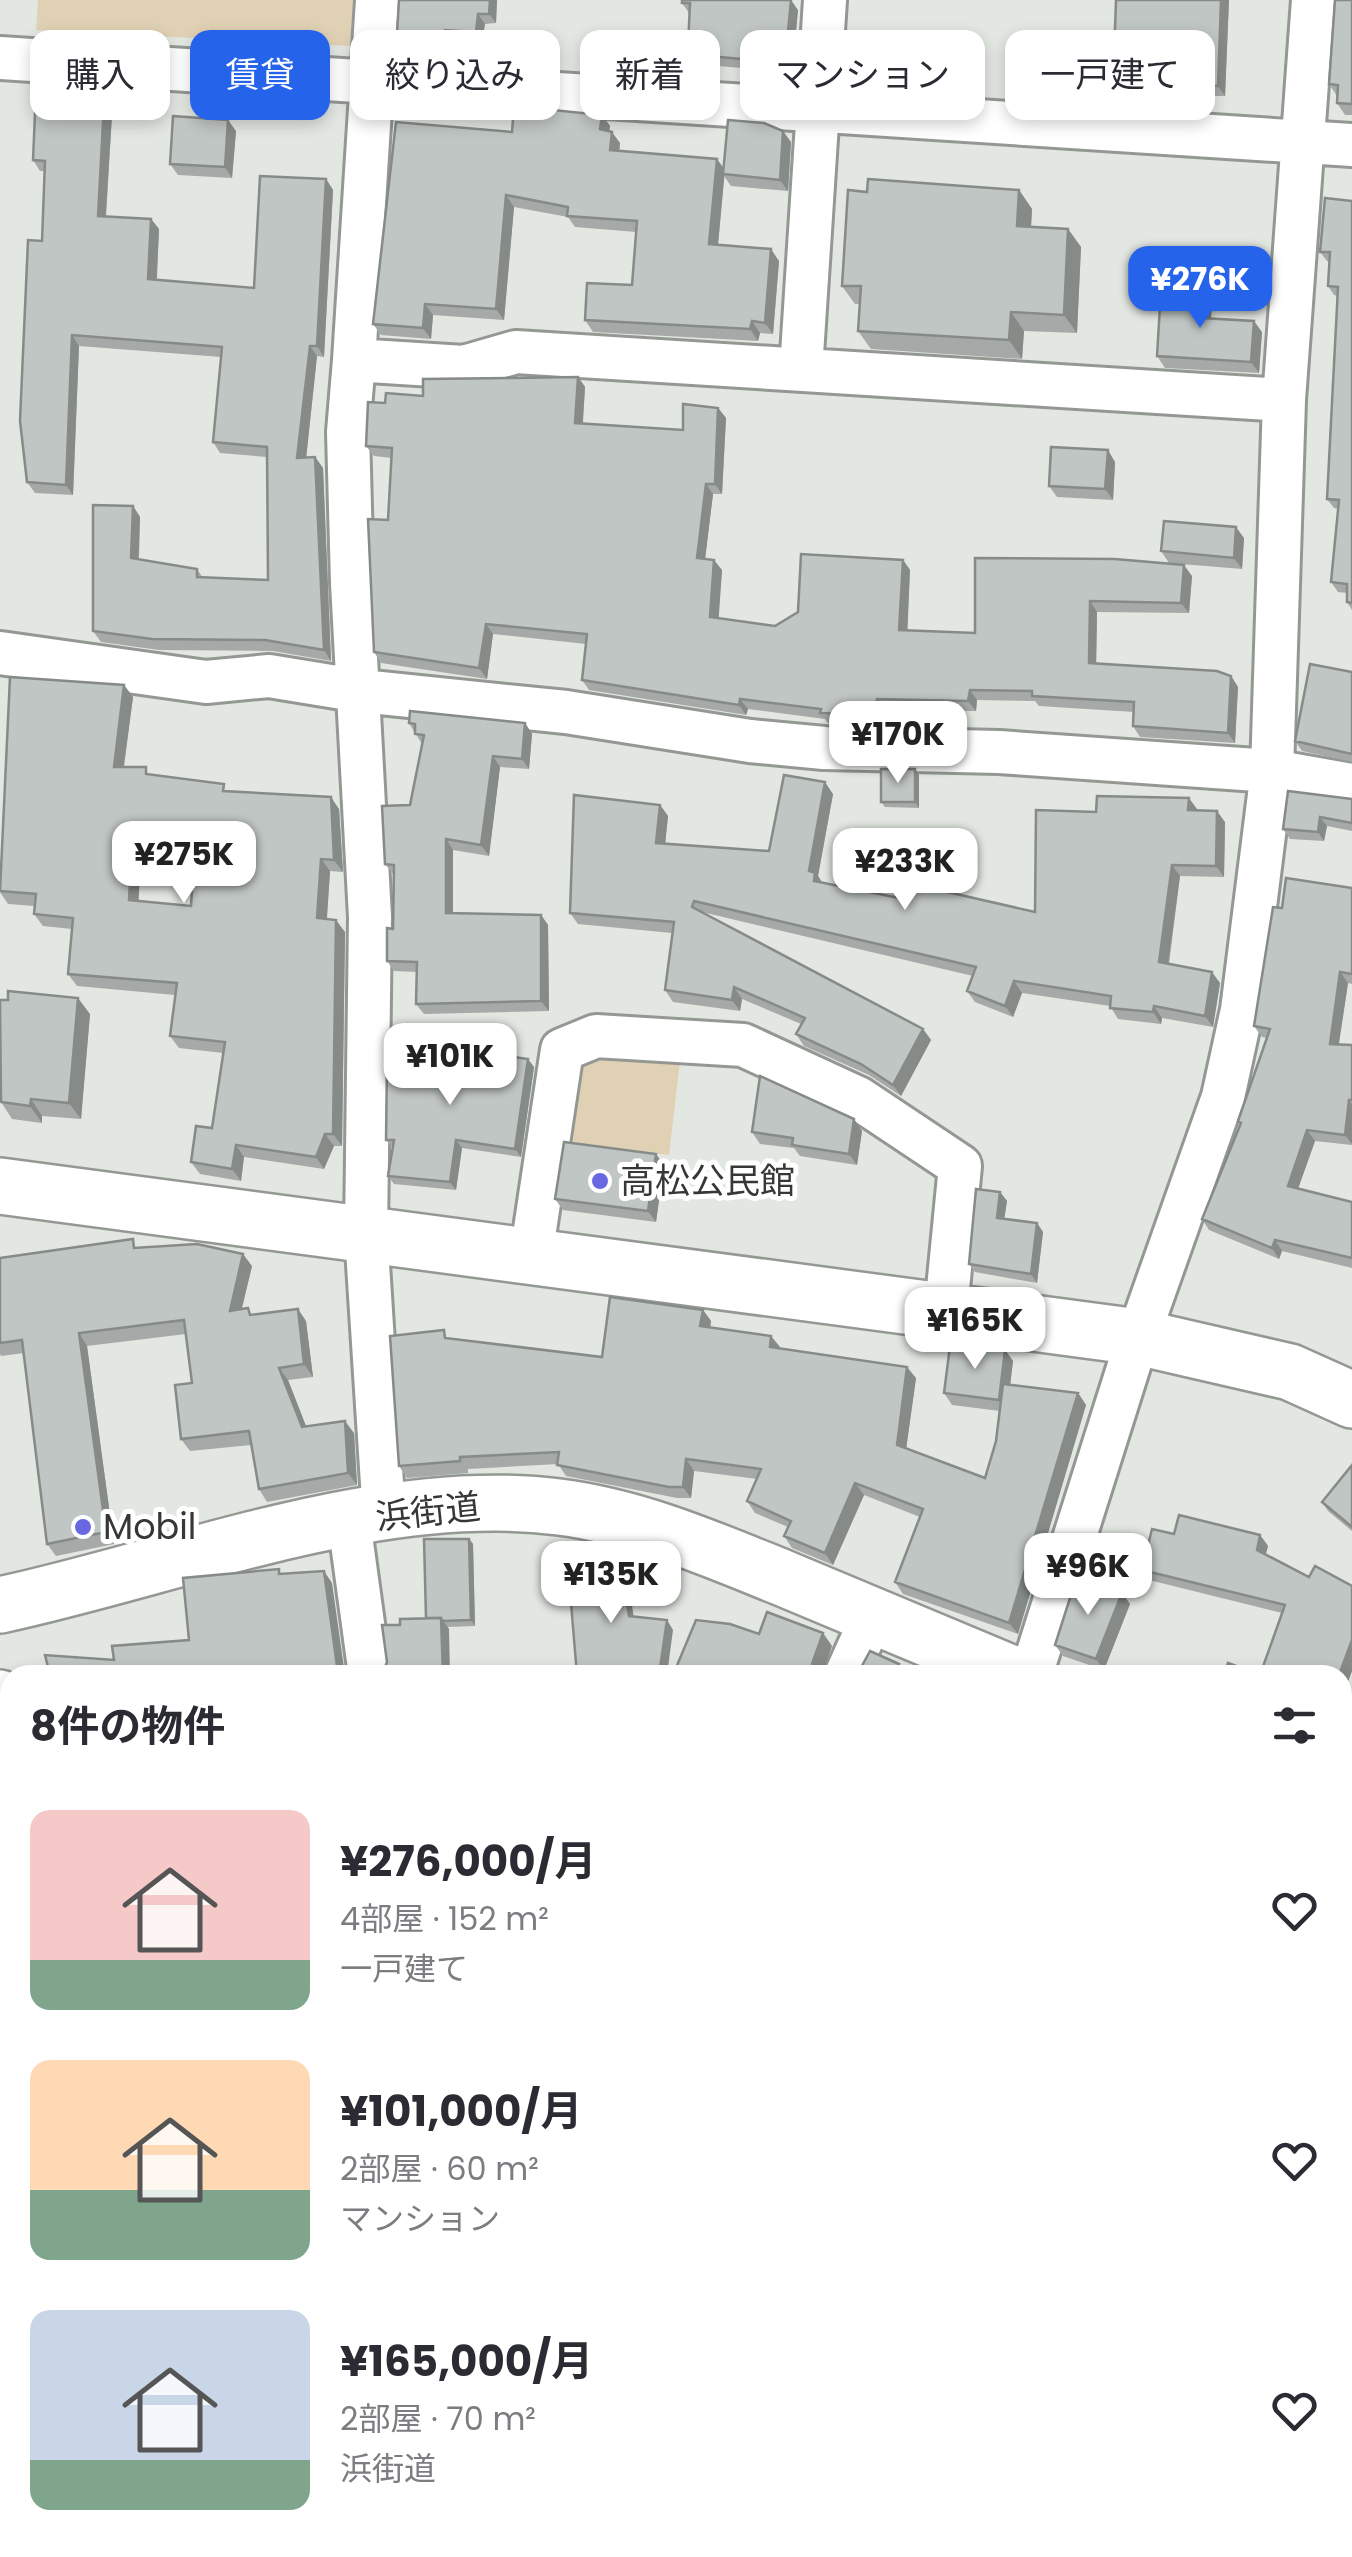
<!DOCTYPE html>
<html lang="ja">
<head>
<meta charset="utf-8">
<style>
	:root { --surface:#fff; --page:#f2f2f3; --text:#2b2b33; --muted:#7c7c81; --accent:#2563eb }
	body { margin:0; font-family:Poppins,"Noto Sans JP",sans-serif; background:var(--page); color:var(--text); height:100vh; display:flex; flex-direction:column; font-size:38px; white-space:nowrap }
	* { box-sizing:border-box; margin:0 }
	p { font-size:32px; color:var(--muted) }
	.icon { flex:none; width:55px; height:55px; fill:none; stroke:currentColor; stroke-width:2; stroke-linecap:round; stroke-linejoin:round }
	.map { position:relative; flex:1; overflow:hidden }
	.drawer { position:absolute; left:0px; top:1665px; width:1352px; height:892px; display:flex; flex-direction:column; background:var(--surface); border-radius:30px 30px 0 0; box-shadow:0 5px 15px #0003 }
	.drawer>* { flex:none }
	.guide { position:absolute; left:30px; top:30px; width:1292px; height:90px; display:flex; gap:20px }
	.price { position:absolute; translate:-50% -85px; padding:0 22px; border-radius:20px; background:#fff; color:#222; font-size:32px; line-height:65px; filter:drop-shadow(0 2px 5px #0008) }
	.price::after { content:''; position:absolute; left:50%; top:60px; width:30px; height:22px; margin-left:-15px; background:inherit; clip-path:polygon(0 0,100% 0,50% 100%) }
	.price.on { background:var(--accent); color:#fff }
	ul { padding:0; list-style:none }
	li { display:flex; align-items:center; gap:30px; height:250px; padding:0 30px }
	li span { display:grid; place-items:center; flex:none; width:280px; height:200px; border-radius:20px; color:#555 }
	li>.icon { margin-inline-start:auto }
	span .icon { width:120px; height:120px; fill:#fffc; stroke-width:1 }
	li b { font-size:42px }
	h2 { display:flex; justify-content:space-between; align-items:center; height:120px; padding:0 30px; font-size:42px }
	.tag { padding:0 35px; border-radius:20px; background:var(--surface); box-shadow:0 5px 15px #0003; font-size:35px; line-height:90px }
	.tag.on { background:var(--accent); color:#fff }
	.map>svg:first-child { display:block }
	.park { fill:#e1d1b4 }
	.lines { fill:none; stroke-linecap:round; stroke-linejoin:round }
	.street-casing { stroke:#949893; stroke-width:48 }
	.secondary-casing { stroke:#949893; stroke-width:60 }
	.street { stroke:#fff; stroke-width:42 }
	.secondary { stroke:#fff; stroke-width:55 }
	.wall { fill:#a5aaa8; fill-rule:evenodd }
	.shaded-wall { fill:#868b88 }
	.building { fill:#c0c6c3; stroke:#868b88; stroke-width:2.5; fill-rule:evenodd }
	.poi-dot { fill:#6869e2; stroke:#fff; stroke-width:4 }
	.labels { text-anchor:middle; stroke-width:10; stroke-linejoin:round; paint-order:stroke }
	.poi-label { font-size:35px; fill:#373836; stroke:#fff; text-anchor:start }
	.street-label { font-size:35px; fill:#373836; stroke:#fff }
</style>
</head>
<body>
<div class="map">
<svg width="1352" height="2557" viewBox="0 0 1352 2557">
	<rect width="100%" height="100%" fill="#e3e7e2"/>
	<path class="park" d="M38,0H353L350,46L36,30Z
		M593,1047L681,1053L669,1155L557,1141L571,1064Z"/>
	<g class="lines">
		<g class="street-casing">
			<path id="street" d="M377,0L354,360L464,367L516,352L1284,400
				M0,58L1352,145
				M354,360L348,432L352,583L370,917L366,1233L384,1515
				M801,370L825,0
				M0,653L206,682L269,676L361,691L566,712L750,741L824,748L999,752L1272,771L1352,785
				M531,1256L562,1050L596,1036L743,1045L858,1098L960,1166L946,1309
				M349,1521L370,1675
				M846,1675L873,1615
				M1031,1675L1138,1337L1223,1097L1242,1010L1272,771L1284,400L1313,0
				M0,1823L10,1815
				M0,2446H10
				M1342,2527H1352
				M806,2548L809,2557"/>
		</g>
		<g class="secondary-casing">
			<path id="secondary" d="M0,1186L1138,1337L1290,1372L1352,1400
				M0,1605C177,1567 377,1484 559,1507C638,1517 711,1549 783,1578C861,1610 938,1643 1015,1675
				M0,1698L10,1734
				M1342,1789L1352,1792
				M237,2548L240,2557"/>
		</g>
		<use href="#street" class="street"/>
		<use href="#secondary" class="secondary"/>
	</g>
	<path class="wall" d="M399,0H497L496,23L485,24L482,41L451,40L450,49L403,44L397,34Z
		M1229,0L1225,96H1120L1113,85Z
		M1352,0V115H1345L1337,103V96L1329,84Z
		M682,3L798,10L792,72L705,65L699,56H695L688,47L689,13Z
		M86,102L104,104L112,115L106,217L151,219L159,229L157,280L254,288L326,179L333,190L324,357L317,356L306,458L315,457L323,468L331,661L273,651L159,650L101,642L93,631L133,506L140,517L139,560L197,569L203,578L268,580L267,457L220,453L213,442L221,357L79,346L73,495L35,493L27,482L42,241L44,171H40L33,160Z
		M602,115L610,126L609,131L620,143L619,151L723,168L791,142L788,191L731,186L724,176L718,245L779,261L773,334L760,333L758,341L593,332L585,320L632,285L636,232L575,227L568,217L514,207L504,320L433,315L431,339L381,335L373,324L512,132Z
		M236,131L232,178L178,175L170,164Z
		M1019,190L1032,209L1031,227L1068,229L1081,247L1077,333L1024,331L1022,359L871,349L858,331L860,304H855L842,286L867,192Z
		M1352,201V610L1347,602V593L1338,592L1331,582L1338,509L1334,508L1327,499L1338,296L1334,295L1328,286L1330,261H1327L1320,252Z
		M1212,303L1211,318L1262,332L1259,373L1165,368L1157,356Z
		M578,377L585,387L583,423L683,430L718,408L726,418L722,494H713L705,559L722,570L718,618L775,626L903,560L910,570L907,630L975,633V558L1192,576L1189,613L1097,612L1096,664L1231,676L1238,687L1235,743L1140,737L1133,726L1134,712L1039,706L1035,701L977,700L976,711L885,710L884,724L828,723L825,719L748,709L746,715L589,690L582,680L586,644L493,634L487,679L381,663L374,652L388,520L392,458L374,456L366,446L385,403L423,396Z
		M1115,462L1113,500L1057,497L1049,486Z
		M1244,538L1242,569L1169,563L1161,551Z
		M1352,672V762L1302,751L1295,741Z
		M124,685L133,697L124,767L152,775L229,791L339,809L343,872L330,871L327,919L345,932L342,1146H334L324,1169L244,1157L241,1181L200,1174L191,1162L212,1128L223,1053L179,1048L170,1036L175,995L77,986L68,974L72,929L43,926L34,914L35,906L8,904L0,892ZM141,852L194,856L191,906L138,901Z
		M409,723H525L532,734L529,769L500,767L489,856L453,850V913L541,915L548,925L549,1011L424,1014L416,1004L417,972L394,971L387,961L393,929L394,875L385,864L410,805L422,744Z
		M915,769L919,775V808L885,807L881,802Z
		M833,794L818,876L822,882L904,899L1035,912L1096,812L1197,810L1225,822L1224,877L1180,876L1169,964L1220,983L1213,1027L1162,1018L1161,1024L1118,1019L1110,1006L1022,993L1013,1017L975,1002L967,991L973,976L702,912L923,1029L931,1040L901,1096L869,1075L804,1046L796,1034L801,1024L742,999L740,1011L673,1002L665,990L672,933L578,924L570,913L660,805L668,816L665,844L769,851Z
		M1352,799V831L1327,826L1324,841L1290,839L1283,829Z
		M1352,888V984L1348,983L1339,1044L1352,1045V1145L1315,1141L1298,1189L1352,1202V1268L1282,1251L1279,1259L1209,1230L1202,1219L1240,1125L1238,1121L1267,1038L1262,1037L1254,1026L1282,908Z
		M0,1000L90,1014L81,1119L42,1116V1123L12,1119L1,1102Z
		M534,1067L521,1157L462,1148L456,1190L394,1184L388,1176L393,1148L386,1140Z
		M854,1119L862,1131L857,1165L800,1156L794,1148L760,1144L752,1132Z
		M664,1165L656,1222L563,1210L555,1199Z
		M1000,1192L1007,1201L1004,1219L1037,1223L1043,1232L1037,1283L975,1272L969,1264Z
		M139,1248L252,1266L242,1309L253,1315L306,1321L313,1377L288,1380L306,1426L354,1433L357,1485L267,1502L259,1489L251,1445L190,1451L181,1439L192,1383L186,1334L87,1346L114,1544L56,1556L47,1544L24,1353L1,1356L0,1354V1258Z
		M703,1310L711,1321L710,1327L779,1349L916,1378L906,1449L985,1478L996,1441L1000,1411L952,1405L944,1393L1005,1350L1013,1361L1010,1385L1078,1393L1086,1405L1018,1634L903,1594L895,1582L920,1517L864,1495L833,1565L792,1548L784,1536L788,1527L755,1513L747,1501L757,1479L694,1471L691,1498H677L566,1476L558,1464L468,1469V1473L407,1478L399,1466L450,1338L602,1357Z
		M1352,1465V1531L1328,1511L1322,1502Z
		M1174,1534L1260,1535L1268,1546L1266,1554L1352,1671L1342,1697V1675H1260L1282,1613L1149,1580L1142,1570Z
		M469,1539L473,1544L475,1626L447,1627L449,1629L400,1625L426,1618Z
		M1122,1593L1130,1604L1104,1670L1063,1656L1055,1645Z
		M1342,1899L1352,1907V1951H1342Z
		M0,1904L10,1938L8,1990L10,1991V2065L0,2063Z
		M1342,1970H1352V2052L1342,2051Z
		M1342,2145H1352V2286L1342,2283Z
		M0,2172L10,2179V2373L0,2371Z
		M10,2548H179L182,2556L177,2557H0Z
		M305,2548H400L368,2557H308Z"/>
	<path class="shaded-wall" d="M490,0H497L496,23L489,14Z
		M791,0L798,10L792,72L785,63Z
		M1221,0H1229L1225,96L1218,86Z
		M478,14L485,24L482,41L476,32Z
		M445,30L451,40L450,49L444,39Z
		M104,104L112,115L105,227L98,216Z
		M602,115L610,126L608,141L600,129Z
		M228,120L236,131L232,178L225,167Z
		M783,131L791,142L788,191L780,180Z
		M612,132L620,143L618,162L610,150Z
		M717,159L725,170L717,255L709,244Z
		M326,179L333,190L324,357L317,346Z
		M1019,190L1032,209L1030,245L1017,226Z
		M506,195L514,207L504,320L496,309Z
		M151,219L159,229L156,290L148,279Z
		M1068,229L1081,247L1077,333L1064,315Z
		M771,249L779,261L773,334L765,323Z
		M1204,292L1212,303L1210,329L1202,318Z
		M425,304L433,315L431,339L423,328Z
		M1011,312L1024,331L1022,359L1009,340Z
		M752,321L760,333L758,341L750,329Z
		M1254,321L1262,332L1259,373L1251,362Z
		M72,335L79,346L73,495L66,485Z
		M310,346L317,356L305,469L297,458Z
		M578,377L585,387L582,433L575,423Z
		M718,408L726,418L722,494L715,484Z
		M1108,450L1115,462L1113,500L1105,489Z
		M315,457L323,468L331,661L324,650Z
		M706,484L713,494L704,568L697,558Z
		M133,506L140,517L138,569L131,558Z
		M1236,527L1244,538L1242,569L1234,558Z
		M714,560L722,570L718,628L710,617Z
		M903,560L910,570L907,641L899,630Z
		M1184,565L1192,576L1189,613L1181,603Z
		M1090,601L1097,612L1096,674L1089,663Z
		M486,624L493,634L487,679L479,668Z
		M1231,676L1238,687L1235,743L1228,733Z
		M124,685L133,697L122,779L114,767Z
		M970,690L977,700L976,711L968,701Z
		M740,699L748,709L746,715L739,705Z
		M877,699L885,710L884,724L876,714Z
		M525,723L532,734L529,769L522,759Z
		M493,756L500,767L489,856L481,845Z
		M915,769L919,775V808L915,802Z
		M825,782L833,794L818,876L823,884L822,892L809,871Z
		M331,797L339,809L343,872L334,860Z
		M1189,798L1197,809L1196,821L1188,810Z
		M660,805L668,816L664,855L656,843Z
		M1217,811L1225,822L1224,877L1216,866Z
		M1320,817L1327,826L1324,841L1318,832Z
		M446,839L453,850V924L446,913Z
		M132,840L141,852L138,912L129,900Z
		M321,859L330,871L326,930L317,918Z
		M1172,865L1180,876L1167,973L1159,962Z
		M541,915L548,925L549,1011L541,1001Z
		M336,920L345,932L342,1146L333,1134Z
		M1212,972L1220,983L1213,1027L1205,1016Z
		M1340,972L1348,983L1337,1055L1330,1044Z
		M1014,981L1022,993L1013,1017L1005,1006Z
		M734,987L742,999L740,1011L732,1000Z
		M78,998L90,1014L81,1119L69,1103Z
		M1154,1006L1162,1018L1161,1024L1153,1012Z
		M923,1029L931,1040L901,1096L893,1085Z
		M528,1059L534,1067L521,1157L515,1149Z
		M31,1099L42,1116V1123L30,1106Z
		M1349,1100L1352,1104V1144L1345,1135Z
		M854,1119L862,1131L857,1165L849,1154Z
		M1307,1130L1315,1141L1295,1197L1288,1186Z
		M325,1134L334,1146L324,1169L316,1157Z
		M456,1140L462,1148L456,1190L450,1182Z
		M236,1145L244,1157L241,1181L232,1169Z
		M656,1154L664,1165L656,1222L648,1211Z
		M1000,1192L1007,1201L1003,1227L997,1218Z
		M1037,1223L1043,1232L1037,1283L1031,1274Z
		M1275,1240L1282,1251L1279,1259L1272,1248Z
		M243,1254L252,1266L238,1323L230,1311Z
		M298,1309L306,1321L313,1377L304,1364Z
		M703,1310L711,1321L709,1338L700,1326Z
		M79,1333L87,1346L114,1544L106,1532Z
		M771,1336L780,1347L778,1359L770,1347Z
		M1005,1350L1013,1361L1007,1411L999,1400Z
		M907,1367L916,1378L905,1457L897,1445Z
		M279,1368L288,1380L311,1439L302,1427Z
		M1078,1393L1086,1405L1018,1634L1009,1623Z
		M345,1421L354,1433L357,1485L348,1473Z
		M686,1459L694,1471L691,1498L683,1487Z
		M855,1483L864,1495L833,1565L825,1553Z
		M1260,1535L1268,1546L1264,1560L1257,1550Z
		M469,1539L473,1544L475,1626L471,1620Z
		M620,1562L627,1571L635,1626L629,1616Z
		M324,1571L332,1583L345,1675H342L337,1666Z
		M1122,1593L1130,1604L1104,1670L1096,1659Z
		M441,1618L449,1629L450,1675H443Z
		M667,1620L673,1630L667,1675H659Z
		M823,1633L832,1646L822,1675H817L812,1664Z
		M1352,1640V1671L1342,1697V1675H1339Z
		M899,1664L907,1675H895Z
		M1346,1899L1352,1907V1949L1345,1939Z
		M0,1904L10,1938L8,1999L1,1989Z
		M8,2485L10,2488V2524L2,2512Z
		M775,2548H781L783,2557H779Z
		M958,2548H964L967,2557H961Z"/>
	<path class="building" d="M399,0H490L489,14H478L476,32L445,30L444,39L397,34Z
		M682,0H791L785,63L698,55L699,47H688L690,3H682Z
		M1116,0H1221L1218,86L1113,85Z
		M1335,0H1352V104L1337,103L1338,85L1329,84Z
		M36,90L80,93V101L104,104L98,216L151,219L148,279L254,288L260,176L326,179L317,346H310L297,458L315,457L324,650L265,640L152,639L93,631V505L133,506L131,558L197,569V577L268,580L267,447L213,442L222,347L72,335L66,485L27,482L20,421L28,240L42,241L45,161L33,160Z
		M514,106L602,115L600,129L612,132L610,150L717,159L709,244L771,249L765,323L752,321L750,329L585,320L587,283L632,285L637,221L567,216L568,207L506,195L496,309L425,304L423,328L373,324L396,122L512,132Z
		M173,116L228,120L225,167L170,164Z
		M728,120L764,123L783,131L780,180L723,174Z
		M868,179L1019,190L1017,226L1068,229L1064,315L1011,312L1009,340L858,331L861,286H842L848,190L867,192Z
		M1325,198L1352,201V603L1347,602V584L1331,582L1339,500L1327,499L1338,287L1328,286L1330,252H1320Z
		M1161,289L1204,292L1202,318L1254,321L1251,362L1157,356Z
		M578,377L575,423L683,430V404L718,408L715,484H706L697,558L714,560L710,617L775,626L798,612L801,554L903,560L899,630L975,633V558L1115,559L1184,565L1181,603L1090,601L1089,663L1217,671L1231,676L1228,733L1133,726L1134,702L1032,696V691L970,690L968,701L877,699L876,714L820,713L821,709L740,699L739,705L582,680L587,634L486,624L479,668L374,652L368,519L388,520L392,448L366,446L368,402L385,403L386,393L423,396V379Z
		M1051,447L1108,450L1105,489L1049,486Z
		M1164,521L1236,527L1234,558L1161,551Z
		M1310,664L1352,672V754L1295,741Z
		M10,677L124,685L114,767H146V774L224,784L223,791L331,797L334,860L321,859L317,918L336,920L333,1134H325L316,1157L236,1145L232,1169L191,1162L196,1126L212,1128L225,1042L170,1036L177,983L68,974L73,918L34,914L36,894L0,891ZM132,840L195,845L191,906L129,900Z
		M410,711L525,723L522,759L493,756L481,845L446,839V913L541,915V1001L416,1004L417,962L387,961V928L393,929L394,865L385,864L382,806L410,805L424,735L415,734V724L409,723Z
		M881,769H915V802H881Z
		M784,775L825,782L809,871L815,873L814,881L904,899L908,883L1035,912L1036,810L1096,812L1097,796L1189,798L1188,810L1217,811L1216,866L1172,865L1159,962L1212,972L1205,1016L1154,1006L1153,1012L1110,1008L1111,996L1014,981L1005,1006L967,991L976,967L694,901L692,907L923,1029L893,1085L861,1064L796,1034L805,1018L734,987L732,1000L665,990L674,922L570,913L574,795L660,805L656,843L769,851Z
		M1288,791L1352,799V823L1320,817L1318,832L1283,829Z
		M1286,878L1352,888V974L1340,972L1330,1044L1352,1045V1100H1349L1345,1135L1307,1130L1288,1186L1352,1202V1258L1275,1240L1272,1248L1202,1219L1241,1123L1238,1121L1270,1029L1254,1026L1273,907L1282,908Z
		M8,991L78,998L69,1103L31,1099L30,1106L1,1102L0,1000H8Z
		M418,1044L528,1059L515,1149L456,1140L450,1182L388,1176L394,1140H386L387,1061L418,1060Z
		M760,1076L854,1119L849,1154L792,1145L793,1138L752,1132Z
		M564,1142L656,1154L648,1211L555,1199Z
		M976,1189L1000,1192L997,1218L1037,1223L1031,1274L969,1264Z
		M133,1239L134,1248L197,1244L243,1254L230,1311L248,1308L250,1315L298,1309L304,1364L279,1368L302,1427L345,1421L348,1473L259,1489L249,1431L181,1439L175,1385L192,1383L184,1320L79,1333L106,1532L47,1544L22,1340L0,1343V1258Z
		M610,1297L703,1310L700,1326L771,1336L770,1347L907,1367L897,1445L985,1478L996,1441L1003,1384L1078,1393L1009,1623L895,1582L923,1509L855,1483L825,1553L784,1536L791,1521L747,1501L761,1469L686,1459L683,1487H669L557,1465L559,1452L460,1457V1461L399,1466L390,1336L444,1330L445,1338L602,1357Z
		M950,1346L1005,1350L999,1400L944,1393Z
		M1352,1465V1527L1322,1502Z
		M1179,1515L1260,1535L1257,1550L1309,1577L1315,1566L1352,1586V1640L1339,1675H1224L1228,1663L1260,1675L1285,1605L1142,1570L1152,1529L1174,1534Z
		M424,1539H469L471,1620L443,1621L441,1618H426Z
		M620,1562L629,1616L667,1620L659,1675H577L568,1567Z
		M279,1569V1574L324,1571L337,1666L342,1675H50L45,1655L114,1660L112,1646L189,1640L183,1578Z
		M1077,1576L1122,1593L1096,1659L1055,1645Z
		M767,1612L823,1633L812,1664L817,1675H673L696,1620L730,1624L759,1634Z
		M441,1618L443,1675H382L387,1662L382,1625H400V1619Z
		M870,1651L899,1664L895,1675H857Z
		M1342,1899H1346L1345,1939H1342Z
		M0,1918L4,1931L1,1989L10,1991V2056L0,2055Z
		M1342,1970H1352V2041H1342Z
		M1342,2145H1352L1351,2278L1342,2276Z
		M0,2172H5L4,2180L10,2181V2363L0,2360Z
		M0,2483L8,2485L2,2512L10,2514V2548H158L122,2557H0Z
		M305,2548H354L322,2557H308Z
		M580,2548H775L779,2557H582Z
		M861,2548H958L961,2557H864Z
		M1138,2548H1141L1144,2557H1107Z
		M1352,2550V2557H1328Z"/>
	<g class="poi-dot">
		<circle cx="600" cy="1181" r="10"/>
		<circle cx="83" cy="1527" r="10"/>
	</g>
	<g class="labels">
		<g class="poi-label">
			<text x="620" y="1193">高松公民館</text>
			<text x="103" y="1539">Mobil</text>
		</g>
		<g class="street-label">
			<text transform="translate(428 1512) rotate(-6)" y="12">浜街道</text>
		</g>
	</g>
</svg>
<b class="price on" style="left:1200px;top:331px">¥276K</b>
<b class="price" style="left:898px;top:786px">¥170K</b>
<b class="price" style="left:184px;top:906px">¥275K</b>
<b class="price" style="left:905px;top:913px">¥233K</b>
<b class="price" style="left:450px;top:1108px">¥101K</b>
<b class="price" style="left:975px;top:1372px">¥165K</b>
<b class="price" style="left:1088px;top:1618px">¥96K</b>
<b class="price" style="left:611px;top:1626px">¥135K</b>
<div class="guide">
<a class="tag">購入</a>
<a class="tag on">賃貸</a>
<a class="tag">絞り込み</a>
<a class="tag">新着</a>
<a class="tag">マンション</a>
<a class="tag">一戸建て</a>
</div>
<section class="drawer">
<h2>8件の物件<svg class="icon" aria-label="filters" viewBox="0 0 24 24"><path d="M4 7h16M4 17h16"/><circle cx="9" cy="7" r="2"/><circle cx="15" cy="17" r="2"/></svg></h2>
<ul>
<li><span style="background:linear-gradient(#f6c9c9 75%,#7fa58c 0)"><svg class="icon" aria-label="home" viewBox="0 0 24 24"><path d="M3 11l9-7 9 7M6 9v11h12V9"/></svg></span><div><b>¥276,000/月</b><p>4部屋 · 152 m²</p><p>一戸建て</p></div><svg class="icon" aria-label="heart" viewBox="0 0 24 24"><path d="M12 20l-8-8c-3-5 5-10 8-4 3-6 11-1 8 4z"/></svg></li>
<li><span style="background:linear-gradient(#ffd9b3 65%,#7fa58c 0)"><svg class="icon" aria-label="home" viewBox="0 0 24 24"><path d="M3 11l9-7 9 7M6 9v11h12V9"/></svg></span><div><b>¥101,000/月</b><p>2部屋 · 60 m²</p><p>マンション</p></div><svg class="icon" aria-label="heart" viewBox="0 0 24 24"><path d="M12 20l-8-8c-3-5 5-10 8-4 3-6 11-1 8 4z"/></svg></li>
<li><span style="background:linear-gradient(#c9d6e8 75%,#7fa58c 0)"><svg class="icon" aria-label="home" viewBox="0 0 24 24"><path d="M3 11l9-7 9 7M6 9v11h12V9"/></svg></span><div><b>¥165,000/月</b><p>2部屋 · 70 m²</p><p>浜街道</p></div><svg class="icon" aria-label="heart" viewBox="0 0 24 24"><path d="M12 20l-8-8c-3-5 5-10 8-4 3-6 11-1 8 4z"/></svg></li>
</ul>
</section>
</div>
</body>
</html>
